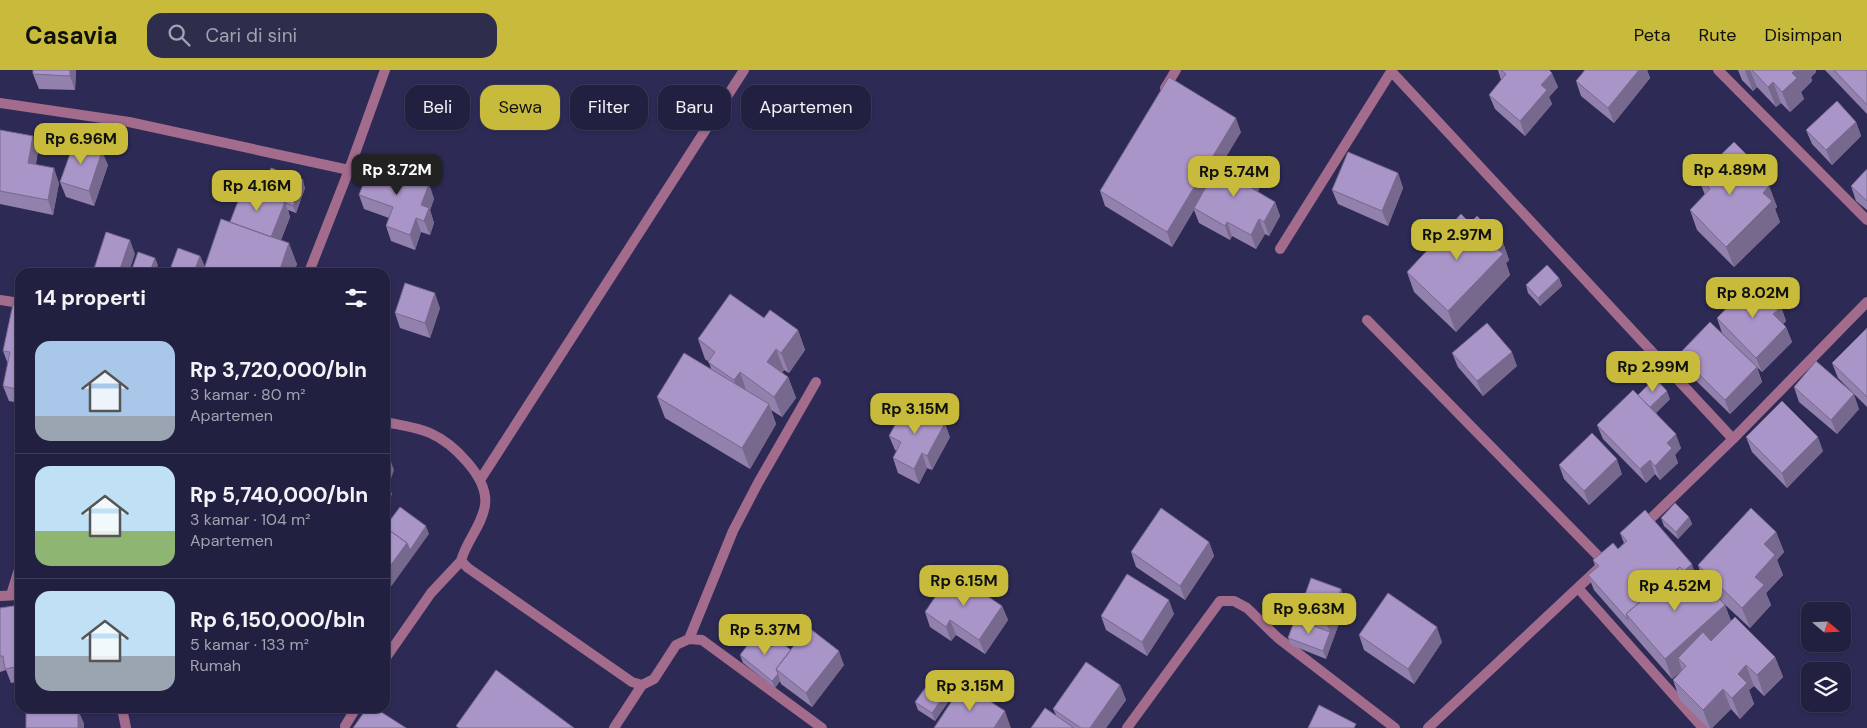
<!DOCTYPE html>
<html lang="id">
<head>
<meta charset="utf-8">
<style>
	:root { --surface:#222040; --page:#2e2d4b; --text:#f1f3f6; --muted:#a2a3b1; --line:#3f3e59; --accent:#c8bb3b }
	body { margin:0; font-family:"DM Sans",sans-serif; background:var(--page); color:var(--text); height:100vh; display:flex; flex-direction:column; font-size:19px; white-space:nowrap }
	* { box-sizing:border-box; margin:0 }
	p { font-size:16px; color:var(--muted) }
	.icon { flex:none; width:28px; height:28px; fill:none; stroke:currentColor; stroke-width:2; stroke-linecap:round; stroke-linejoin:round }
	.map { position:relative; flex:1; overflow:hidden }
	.details { position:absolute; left:15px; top:198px; width:375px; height:445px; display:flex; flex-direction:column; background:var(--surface); border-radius:15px; box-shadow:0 1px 4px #0004,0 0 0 1px var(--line) }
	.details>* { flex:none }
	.guide { position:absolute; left:405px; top:15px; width:475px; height:45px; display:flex; gap:10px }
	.needle { width:32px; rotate:109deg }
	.fabs { position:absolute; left:1801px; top:532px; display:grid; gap:10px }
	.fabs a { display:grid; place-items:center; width:50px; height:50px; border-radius:10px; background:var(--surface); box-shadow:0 1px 4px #0004,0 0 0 1px var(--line); font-size:25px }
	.price { position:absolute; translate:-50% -42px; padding:0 11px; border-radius:10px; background:var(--accent); color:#111; font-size:16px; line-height:32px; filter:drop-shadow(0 1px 2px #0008) }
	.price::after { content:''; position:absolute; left:50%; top:30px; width:15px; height:11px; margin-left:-8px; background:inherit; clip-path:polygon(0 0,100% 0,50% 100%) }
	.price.current { background:#222; color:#fff }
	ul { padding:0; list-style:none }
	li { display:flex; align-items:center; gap:15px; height:125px; padding:0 20px }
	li+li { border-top:1px solid var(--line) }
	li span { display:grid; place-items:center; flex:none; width:140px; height:100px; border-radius:15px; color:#555 }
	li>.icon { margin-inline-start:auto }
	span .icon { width:60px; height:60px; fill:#fffc; stroke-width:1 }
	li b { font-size:21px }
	h2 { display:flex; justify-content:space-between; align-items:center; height:60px; padding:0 20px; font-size:21px }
	.chip { padding:0 18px; border-radius:15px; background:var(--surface); box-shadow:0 1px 4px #0004,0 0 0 1px var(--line); font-size:18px; line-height:45px }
	.chip.current { background:var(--accent); color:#111 }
	header { display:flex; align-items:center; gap:30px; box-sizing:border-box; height:70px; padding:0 25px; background:var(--accent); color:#111 }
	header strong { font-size:24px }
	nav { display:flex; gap:28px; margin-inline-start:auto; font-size:18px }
	.search { width:350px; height:45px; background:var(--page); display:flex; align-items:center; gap:12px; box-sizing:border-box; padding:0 18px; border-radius:15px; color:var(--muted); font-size:19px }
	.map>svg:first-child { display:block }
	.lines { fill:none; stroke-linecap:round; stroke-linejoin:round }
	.street { stroke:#a36c8d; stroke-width:10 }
	.wall { fill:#9280ad }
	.shaded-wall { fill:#77688d }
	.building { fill:#aa95c9; stroke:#77688d }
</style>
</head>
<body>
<header>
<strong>Casavia</strong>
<div class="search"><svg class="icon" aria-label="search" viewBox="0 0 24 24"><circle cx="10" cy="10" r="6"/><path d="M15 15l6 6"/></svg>Cari di sini</div>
<nav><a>Peta</a><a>Rute</a><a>Disimpan</a></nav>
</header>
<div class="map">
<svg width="1867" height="658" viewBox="0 0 1867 658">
	<rect width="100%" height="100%" fill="#2d2b56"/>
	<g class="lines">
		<path class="street" d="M1718,0L1867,150
			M1391,1L1733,369
			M1165,18L1176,0
			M0,33L129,52L349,100
			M1280,179L1392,0
			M309,202L349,100L385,0
			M0,230L20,233
			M1367,250L1605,493
			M385,352C399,355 416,357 430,363C453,373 489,408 485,435C482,456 466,471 461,491L468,498L632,612L642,615L654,609L676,575L689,569L702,570L822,658
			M480,410L744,0
			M1642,457L1733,369L1867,232
			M1578,518L1703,658
			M11,525L20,496
			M0,526L20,525
			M689,569L733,461L758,413L816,312
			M385,589L431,523L461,491
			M122,638L126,658
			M345,656L356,638
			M614,658L642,615
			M1127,658L1220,531H1234L1247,538L1278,568L1395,658
			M1428,658L1599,498"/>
	</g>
	<path class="wall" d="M76,0L75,20L39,19L33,4Z
		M1498,0H1549L1558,17L1549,27L1552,34L1525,66L1495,39L1489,25L1501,10Z
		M1585,0H1647L1650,8L1614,53L1581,26L1576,11Z
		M1738,0H1816V2L1811,7L1812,11L1801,22L1804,29L1790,42L1781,33L1776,37L1757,17L1753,21L1742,10Z
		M1825,0H1867V44Z
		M1856,52L1861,66L1832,95L1812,74L1806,60Z
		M0,60L38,81L36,94L59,113L53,145L0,134Z
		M1241,62L1225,88L1254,105L1259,119L1258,122L1275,132L1280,146L1269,166L1265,164L1256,179L1232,166L1230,170L1199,153L1194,140L1172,177L1105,136L1100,121Z
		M92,71L94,78L108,95L94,136L66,127L60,112Z
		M1867,99V140L1856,131L1851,116Z
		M1754,101L1769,116L1777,137L1775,139L1780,152L1734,197L1697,160L1690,140L1705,125L1698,107Z
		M1398,103L1403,118L1388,156L1338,134L1332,120Z
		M429,114L434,129L430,140L434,153L430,165L421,162L415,180L391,171L386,156L389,148L364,139L359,125Z
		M305,118L296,143L288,140L290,147L281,170L297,194L294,202H169L200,186L205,197L230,152L262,123Z
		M1470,153L1502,170L1509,190L1506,193L1510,205L1456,262L1414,222L1407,202Z
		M1559,208L1562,216L1540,236L1528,223L1526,215Z
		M20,236V333L9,331L3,316L8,294L3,281Z
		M1781,237L1786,251L1783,254L1786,257L1792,272L1762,302L1722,263L1717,248Z
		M440,238L430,268L400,258L395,243Z
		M764,248L798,260L805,280L789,303L784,300L782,303L788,307L796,328L782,347L771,340L776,354L750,399L665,348L657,327L711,299L709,292L705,289L698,269Z
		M1867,258V337L1838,308L1832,293Z
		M1452,283L1517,296L1483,326L1458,297Z
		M1679,284L1757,297L1762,312L1730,344L1684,299Z
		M1794,317L1859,339L1837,364L1799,332Z
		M1638,325L1670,329L1656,343L1681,378L1675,385L1678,393L1660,410L1655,404L1646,413L1603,369L1597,355Z
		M889,366L950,367L932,400L927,398L919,414L898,403L893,388L897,381L895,380Z
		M1746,367L1823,381L1787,418L1752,382Z
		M1559,395L1622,404L1589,435L1564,409Z
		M1689,447L1692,454L1678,469L1664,456L1661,448Z
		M1776,462L1784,482L1777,490L1783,505L1766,523L1771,535L1750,558L1721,531L1725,535L1731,551L1775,587L1783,607L1764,626L1754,616L1749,620L1754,634L1740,649L1731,639L1712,658H1708L1680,630L1673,610L1682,600L1672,609L1594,520L1588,505L1596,498L1593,490L1618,479L1624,473L1620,463L1697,509L1694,512L1697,516L1703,510L1698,495Z
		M1209,472L1214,486L1185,530L1136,497L1131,482Z
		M1341,519L1346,534L1326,589L1291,575L1288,568L1306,553L1303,546L1308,533L1305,525Z
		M20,535V636L16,626L17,612L11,613L6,600L0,602V538Z
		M1002,536L1008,550L985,584L956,565L951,571L930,557L925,542Z
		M1174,544L1147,586L1106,560L1101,546Z
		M1359,565L1442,572L1414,614L1364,580Z
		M772,577L791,580L844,595L812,637L781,614L780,611L775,618L743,593L740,585Z
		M1120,615L1126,630L1106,658H1031L1056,645L1053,639Z
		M955,622L935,651L918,640L915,632Z
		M21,638H75V639L78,640L84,654V658H26V641L22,640Z"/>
	<path class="shaded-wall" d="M70,0H76L75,20L70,6Z
		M1639,0H1647L1650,8L1614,53L1608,38Z
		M1746,0H1750L1757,17L1753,21L1745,1Z
		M1795,0H1816V2L1811,7L1812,11L1801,22L1804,29L1790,42L1782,22L1792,3Z
		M1552,3L1558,17L1549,27L1552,34L1525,66L1520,51L1541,15Z
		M1773,12L1781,33L1776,37L1768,17Z
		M1236,48L1241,62L1195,139L1194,138V140L1172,177L1167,162Z
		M1856,52L1861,66L1832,95L1826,80Z
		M33,66L38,81L33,108L28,93Z
		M92,71L97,86L90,77Z
		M102,81L108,95L94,136L89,121Z
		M1749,87L1756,107L1746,118L1738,97Z
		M54,98L59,113L53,145L48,130Z
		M1398,103L1403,118L1388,156L1382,141Z
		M1254,105L1259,119L1253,131L1248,116Z
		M303,110L305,118L296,143L293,136Z
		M429,114L434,129L430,140L434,153L430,165L424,151L421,135Z
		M1769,116L1777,137L1775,139L1780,152L1734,197L1726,177L1763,123Z
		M285,132L290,147L275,184L270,170Z
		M1275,132L1280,146L1269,166L1264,152Z
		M416,148L421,162L415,180L410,165Z
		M1259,149L1265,164L1256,179L1251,165Z
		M1227,152L1232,166L1230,170L1225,156Z
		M130,170L135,184L129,202H119Z
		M1502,170L1509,190L1506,193L1510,205L1456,262L1448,241L1495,177Z
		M289,173L297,194L294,202H279Z
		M200,186L206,200L205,202H194Z
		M155,188L158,195L156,202H150Z
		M1559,208L1562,216L1540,236L1538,228Z
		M435,223L440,238L430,268L425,253Z
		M1781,237L1786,251L1779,259L1773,244Z
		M1786,257L1792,272L1762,302L1756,288Z
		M798,260L805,280L789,303L781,283Z
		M776,279L784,300L775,313L767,292Z
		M1512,282L1517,296L1483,326L1477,311Z
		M1757,297L1762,312L1730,344L1725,330Z
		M740,302L747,323L742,331L734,310Z
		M788,307L796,328L782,347L774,327Z
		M1667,321L1670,329L1651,347L1648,340Z
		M1854,324L1859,339L1837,364L1831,350Z
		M769,334L776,354L750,399L742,378Z
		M945,353L950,367L932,400L927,386Z
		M1676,364L1681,378L1675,385L1678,393L1660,410L1655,396L1667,373Z
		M1818,367L1823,381L1787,418L1782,403Z
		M922,383L927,398L919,414L914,399Z
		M1617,389L1622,404L1589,435L1584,421Z
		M1650,390L1655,404L1646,413L1640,399Z
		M391,392L394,400L386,423L385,420V410Z
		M389,417L392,424L386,441L385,438V428Z
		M1689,447L1692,454L1678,469L1676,462Z
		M426,456L429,464L385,525V503L407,473Z
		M1776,462L1784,482L1777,490L1783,505L1766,523L1771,535L1750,558L1742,538L1764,474Z
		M1209,472L1214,486L1185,530L1180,516Z
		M1692,494L1697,509L1640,560L1630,549Z
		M1341,519L1346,534L1326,589L1323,581L1330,562L1327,555Z
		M1169,530L1174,544L1147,586L1142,572Z
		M1725,535L1732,556L1686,597L1678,588L1682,600L1672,609L1665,589Z
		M1002,536L1008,550L985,584L979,570Z
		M950,550L956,565L951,571L946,557Z
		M1437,557L1442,572L1414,614L1408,599Z
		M839,581L844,595L812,637L806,623Z
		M1775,587L1783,607L1764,626L1757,605Z
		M1746,595L1754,616L1749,620L1754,634L1740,649L1732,628L1738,604Z
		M778,604L780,611L775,618L772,611Z
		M952,614L955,622L935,651L932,643Z
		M1120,615L1126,630L1106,658H1090Z
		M1723,619L1731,639L1712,658H1710L1703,640Z
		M78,640L84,654V658H78Z
		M1005,641L1011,658H994Z"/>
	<path class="building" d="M33,0H70V6L33,4Z
		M1501,0H1549L1552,3L1541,15L1547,20L1520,51L1489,25L1506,4Z
		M1585,0H1639L1608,38L1576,11Z
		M1752,0H1795L1792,3L1797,8L1782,22L1773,12L1768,17Z
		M1834,0H1867V35Z
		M1169,7L1236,48L1167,162L1100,121Z
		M1837,31L1856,52L1826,80L1806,60Z
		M0,60L33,66L28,93L54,98L48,130L0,121Z
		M76,67L92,71L90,77L102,81L89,121L60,112Z
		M1734,72L1749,87L1738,97L1747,106L1753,100L1769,116L1763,123L1772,131L1726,177L1690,140L1710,119L1698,107Z
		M1348,82L1398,103L1382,141L1332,120Z
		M1223,87L1254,105L1248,116L1275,132L1264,152L1259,149L1251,165L1227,152L1225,156L1194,138Z
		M371,93L429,114L421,135L429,138L424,151L416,148L410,165L386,156L393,137L359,125Z
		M271,98L303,110L293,136L262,123Z
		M1867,99V131L1851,116Z
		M244,116L285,132L271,167L230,152Z
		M1461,144L1470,153L1477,146L1502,170L1495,177L1503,184L1448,241L1407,202Z
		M221,149L289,173L279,202H203Z
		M106,162L130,170L119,202H93Z
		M178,178L200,186L194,202H169Z
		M138,182L155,188L150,202H131Z
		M1547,195L1559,208L1538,228L1526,215Z
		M1754,210L1781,237L1773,244L1786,257L1756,288L1717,248Z
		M405,213L435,223L425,253L395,243Z
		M730,224L764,248L770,240L798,260L781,283L776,279L767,292L788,307L774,327L740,302L734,310L708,292L715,282L698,269Z
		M13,234L20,236V320L3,316L10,282L3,281Z
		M1710,252L1757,297L1725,330L1679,284Z
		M1487,253L1512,282L1477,311L1452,283Z
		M1867,258V327L1832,293Z
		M684,283L769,334L742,378L657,327Z
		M1816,291L1854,324L1831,350L1794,317Z
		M1655,308L1667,321L1650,337L1638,325Z
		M1633,320L1676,364L1667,373L1672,378L1655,396L1650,390L1640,399L1597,355Z
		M1782,331L1818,367L1782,403L1746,367Z
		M907,333L945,353L927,386L922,383L914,399L893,388L901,372L889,366Z
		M1592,363L1617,389L1584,421L1559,395Z
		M385,390L391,392L385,410Z
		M385,416L389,417L385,428Z
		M1675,433L1689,447L1676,462L1661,448Z
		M400,437L426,456L410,480L407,473L385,457Z
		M1161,438L1209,472L1180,516L1131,482Z
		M1751,438L1776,462L1764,474L1775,485L1755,507L1764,515L1742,538L1698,495Z
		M1645,440L1692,494L1684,501L1680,497L1626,544L1628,550L1588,505L1599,496L1593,490L1613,473L1618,479L1627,471L1620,463Z
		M385,457L407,473L385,503Z
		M1680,497L1697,516L1703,510L1725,535L1665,589L1626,544Z
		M952,502L1002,536L979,570L950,550L946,557L925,542Z
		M1127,504L1169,530L1142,572L1101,546Z
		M1311,508L1341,519L1327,555L1303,546L1310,527L1305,525Z
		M1388,523L1437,557L1408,599L1359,565Z
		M20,535V583H19L20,596L5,599L3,586H0V538Z
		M1735,547L1775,587L1757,605L1746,595L1738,604L1747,613L1732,628L1723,619L1703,640L1673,610L1686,596L1678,588L1703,562L1711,571Z
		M1295,549L1330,562L1323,581L1288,568Z
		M808,557L839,581L806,623L776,599Z
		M756,564L772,577L777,569L791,580L776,599L778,604L772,611L740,585Z
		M1086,592L1120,615L1090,658H1081L1053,639Z
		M496,600L574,658H459L456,656Z
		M18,601H20V626H16Z
		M936,603L952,614L932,643L915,632Z
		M963,614L1005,641L994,658H934Z
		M1319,635L1356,654L1354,658H1308Z
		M26,638H68V639L78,640V658H26Z
		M367,638H375L406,658H353Z
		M1045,638L1074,658H1031Z"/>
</svg>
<div class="fabs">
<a><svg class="needle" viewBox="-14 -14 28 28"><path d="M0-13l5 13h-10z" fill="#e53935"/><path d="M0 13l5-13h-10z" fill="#a2a3b1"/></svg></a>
<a><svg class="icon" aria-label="layers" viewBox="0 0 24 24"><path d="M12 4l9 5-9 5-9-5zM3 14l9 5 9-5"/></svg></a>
</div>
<b class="price" style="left:81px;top:95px">Rp 6.96M</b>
<b class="price current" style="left:397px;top:126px">Rp 3.72M</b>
<b class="price" style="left:1730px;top:126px">Rp 4.89M</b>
<b class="price" style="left:1234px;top:128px">Rp 5.74M</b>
<b class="price" style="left:257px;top:142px">Rp 4.16M</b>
<b class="price" style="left:1457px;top:191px">Rp 2.97M</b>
<b class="price" style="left:1753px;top:249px">Rp 8.02M</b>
<b class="price" style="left:1653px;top:323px">Rp 2.99M</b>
<b class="price" style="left:915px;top:365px">Rp 3.15M</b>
<b class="price" style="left:964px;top:537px">Rp 6.15M</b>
<b class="price" style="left:1675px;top:542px">Rp 4.52M</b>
<b class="price" style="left:1309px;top:565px">Rp 9.63M</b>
<b class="price" style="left:765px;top:586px">Rp 5.37M</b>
<b class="price" style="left:970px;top:642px">Rp 3.15M</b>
<div class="guide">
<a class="chip">Beli</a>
<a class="chip current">Sewa</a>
<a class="chip">Filter</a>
<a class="chip">Baru</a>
<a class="chip">Apartemen</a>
</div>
<section class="details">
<h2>14 properti<svg class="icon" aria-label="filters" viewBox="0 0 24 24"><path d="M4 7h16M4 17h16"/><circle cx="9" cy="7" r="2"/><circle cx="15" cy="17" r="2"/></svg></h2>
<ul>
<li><span style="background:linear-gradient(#a9c7e8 75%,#9aa5b1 0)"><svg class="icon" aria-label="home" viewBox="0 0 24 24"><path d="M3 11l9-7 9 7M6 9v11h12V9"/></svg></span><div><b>Rp 3,720,000/bln</b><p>3 kamar · 80 m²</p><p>Apartemen</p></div></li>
<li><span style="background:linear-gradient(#bfe0f5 65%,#8fb573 0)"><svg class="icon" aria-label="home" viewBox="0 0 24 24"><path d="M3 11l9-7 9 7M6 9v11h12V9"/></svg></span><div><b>Rp 5,740,000/bln</b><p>3 kamar · 104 m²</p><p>Apartemen</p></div></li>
<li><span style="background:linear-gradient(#bfe0f5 65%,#9aa5b1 0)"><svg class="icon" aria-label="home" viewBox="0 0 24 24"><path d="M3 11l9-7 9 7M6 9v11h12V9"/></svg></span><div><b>Rp 6,150,000/bln</b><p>5 kamar · 133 m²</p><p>Rumah</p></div></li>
</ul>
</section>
</div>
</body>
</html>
